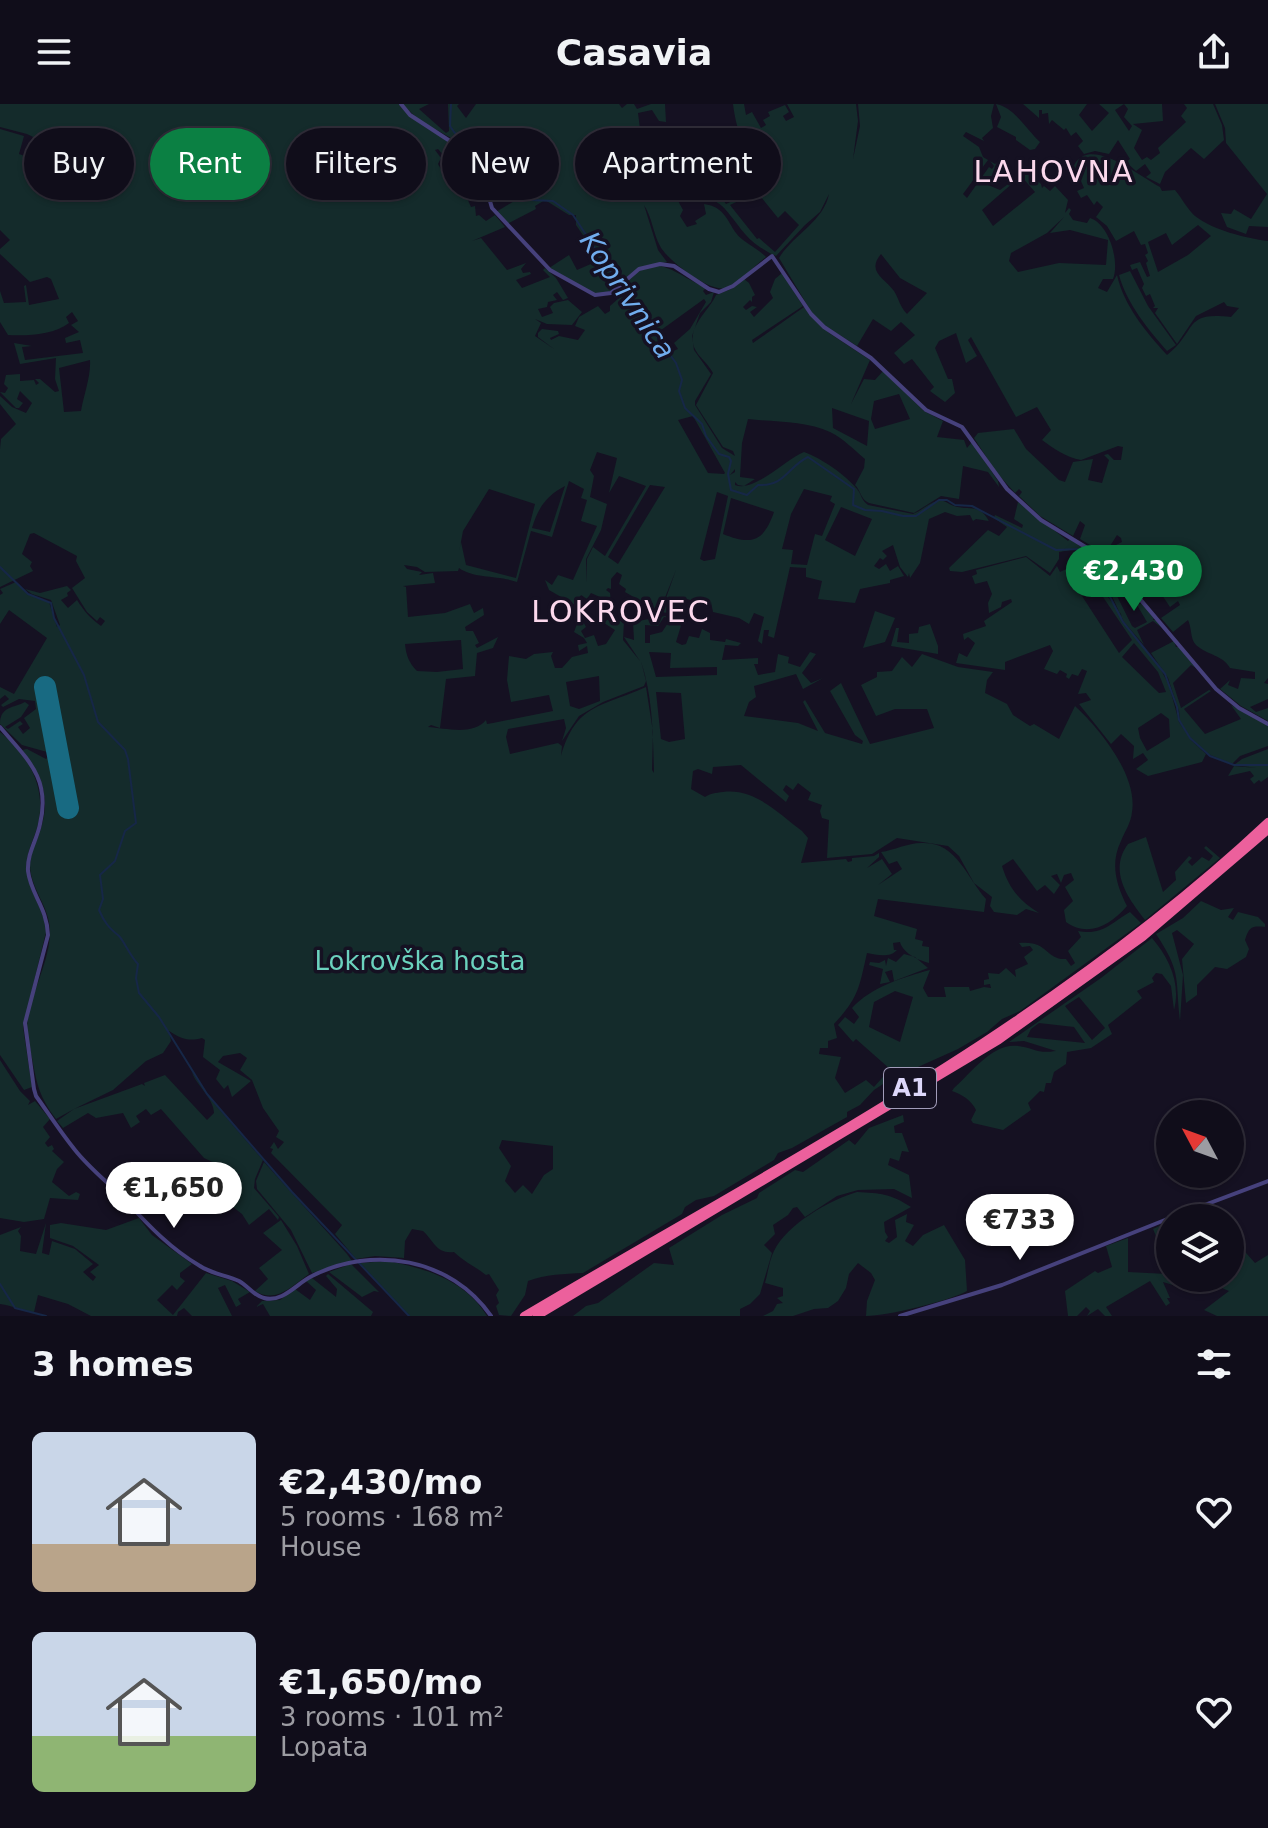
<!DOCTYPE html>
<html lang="en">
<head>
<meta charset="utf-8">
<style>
	:root { --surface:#100d1a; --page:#191623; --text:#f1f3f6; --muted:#9c9ca2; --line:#302d39; --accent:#0b8043 }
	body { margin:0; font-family:"DejaVu Sans",sans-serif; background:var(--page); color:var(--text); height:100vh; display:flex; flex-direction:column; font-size:30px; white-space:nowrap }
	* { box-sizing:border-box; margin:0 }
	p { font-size:26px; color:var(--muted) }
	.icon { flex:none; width:44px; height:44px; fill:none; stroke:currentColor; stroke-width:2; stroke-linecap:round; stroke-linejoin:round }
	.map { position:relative; height:1212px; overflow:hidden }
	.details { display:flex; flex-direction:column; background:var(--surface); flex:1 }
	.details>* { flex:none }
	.guide { position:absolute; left:24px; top:24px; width:800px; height:72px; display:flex; gap:16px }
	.needle { width:52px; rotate:311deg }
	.buttons { position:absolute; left:1156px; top:996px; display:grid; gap:16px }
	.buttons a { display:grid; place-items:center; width:88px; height:88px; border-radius:50%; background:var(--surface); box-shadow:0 2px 6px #0004,0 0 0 2px var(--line); font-size:40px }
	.price { position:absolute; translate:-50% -68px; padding:0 18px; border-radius:28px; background:#fff; color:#222; font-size:26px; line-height:52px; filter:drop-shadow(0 2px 4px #0008) }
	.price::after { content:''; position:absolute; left:50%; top:48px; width:24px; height:18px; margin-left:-12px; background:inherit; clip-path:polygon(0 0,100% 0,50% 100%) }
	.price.selected { background:var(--accent); color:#fff }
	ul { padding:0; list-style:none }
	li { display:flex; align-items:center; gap:24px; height:200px; padding:0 32px }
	li span { display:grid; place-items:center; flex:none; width:224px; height:160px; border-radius:12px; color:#555 }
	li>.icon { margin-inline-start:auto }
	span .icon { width:96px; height:96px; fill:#fffc; stroke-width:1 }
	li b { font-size:34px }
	h2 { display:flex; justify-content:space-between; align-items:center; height:96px; padding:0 32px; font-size:34px }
	.tag { padding:0 28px; border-radius:36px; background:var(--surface); box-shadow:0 2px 6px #0004,0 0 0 2px var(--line); font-size:28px; line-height:72px }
	.tag.selected { background:var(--accent); color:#fff }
	header { display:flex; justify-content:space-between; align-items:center; height:104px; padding:0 32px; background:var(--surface); font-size:36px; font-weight:700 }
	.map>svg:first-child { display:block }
	.green { fill:#142b2b; fill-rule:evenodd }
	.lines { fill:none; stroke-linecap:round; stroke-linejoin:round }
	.stream { stroke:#162747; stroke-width:2 }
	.runway { stroke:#186a82; stroke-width:22 }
	.tertiary { stroke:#46417c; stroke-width:4 }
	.motorway { stroke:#ec609c; stroke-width:8 }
	.labels { text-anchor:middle; stroke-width:7; stroke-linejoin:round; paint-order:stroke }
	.shield { fill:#151122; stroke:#a19cb9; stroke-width:2 }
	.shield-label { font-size:24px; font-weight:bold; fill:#ddd7fa }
	.park-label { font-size:26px; fill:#6bd2be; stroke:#151122 }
	.water-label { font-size:28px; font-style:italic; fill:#71adee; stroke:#151122 }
	.quarter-label { font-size:30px; letter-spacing:2px; fill:#fbd8ec; stroke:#151122 }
</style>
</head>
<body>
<header><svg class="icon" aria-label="menu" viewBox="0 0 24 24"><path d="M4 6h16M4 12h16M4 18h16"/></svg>Casavia<svg class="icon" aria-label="share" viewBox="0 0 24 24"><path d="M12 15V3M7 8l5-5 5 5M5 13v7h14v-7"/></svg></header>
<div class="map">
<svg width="1268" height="1212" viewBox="0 0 1268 1212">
	<rect width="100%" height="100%" fill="#151122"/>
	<path class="green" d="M0,0H399C415,23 444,29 462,51L451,60L438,45L435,46L441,54L438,60L447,76L449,75L442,62L445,60L454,71L456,63L464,56L483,77V79L479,74L467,81L463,75L460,76L472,90L467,94L471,103L475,102L476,112L479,111L486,117L495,111L505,123L472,137L481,134L507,166L526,159L521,165L523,169L530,168L531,170L516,176L522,184L550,173L543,166L545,164L556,174L568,194L563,196L557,188L553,191L557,196L548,198L547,203L538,205L542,213L553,209L550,203L554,199L568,196L582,208L572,221L547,220L535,215L541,219L535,232L554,245L538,233V229L542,225L558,227L559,230L550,234L551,236L559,232L578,236L585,226L575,222L579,213L598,202L605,210L610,207V202L619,194L616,189C655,144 664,164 706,184L703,187L706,191L714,188L711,198L700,209L692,232L694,246L711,270L695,297V301L722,344L735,352L733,347L723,343L696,301L713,269C708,259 698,253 694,243C687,222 709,207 716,191L731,185L744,175L749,179L755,191L752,193V198L750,196L743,203L746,206L752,202L757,203L750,208L754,213L773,194L770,188L775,175L782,169L803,202L752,236L753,239L804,203L829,229L870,256L851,300L864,275L875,276L883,267L924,307L943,317L937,333L964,336L967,344L972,338L998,377L999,383L988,368L963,362L959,395L941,392L914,409L869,399C861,396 861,387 855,381L864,364L865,355C854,346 843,334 830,328C807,317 773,318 748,315L742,339L740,373L755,375L744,382L738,381L735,378V365L730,371L735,368V381C754,389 786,355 804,348C821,354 846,371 857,385C862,391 861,396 868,401L913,410C921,407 929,399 937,397C943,395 948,400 954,402C969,407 979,399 989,417L976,415L973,417L970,411L957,412L945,408L929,415L920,459L910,474L909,469L908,473L900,463L893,441L882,447L887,452L883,456L880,454L874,462L879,465L886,460L890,467L898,462L904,472L890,476V479L860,485L855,499L818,495L822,477L806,473V464L790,463L774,534L768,532L769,526H764L762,540L758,537L764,513L754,509L749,520L739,514L713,508L711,498L710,502L687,495L682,511L661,508L676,466L660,506L655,510L650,509L653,499H644L625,488L626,485L619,480L622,471L617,468L611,475V485L608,484L606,486L610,489L611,498L591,489L587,495L581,491L575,501L549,486L545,476L552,481L558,471L573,476L597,422L581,417L587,396L581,394L584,385L569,377L552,433L531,427L517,478C499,471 474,475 459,464L458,467L425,468L417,463L404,461L407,465L422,468L419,471L433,469L435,479L403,482L406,483L408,513L445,509L470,500L474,509L483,504L484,511L465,523L466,527H473L479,539L475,541L477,544L498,533L493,544L477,549L475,572L446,575L440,624L431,621L428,623C445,624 473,632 486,616L487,620L493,619L553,607L549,591L511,598L507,576L509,552L526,555L534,550L553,548L551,552L555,564H562L572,553L588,549L587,542L579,547L578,541L587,539L584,534L574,528L580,512L586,523L581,527L585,534L594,531L598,542L606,540L615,526L604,519L607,516L624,517L623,536L640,557L624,533L634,536L633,518L665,512L670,514L664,513L658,522L645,521V539H650V531L662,528L672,513L683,515L676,538L682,541L686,540L689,532L699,534L702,525L710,529V536L725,538L726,535L741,539L738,542L725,541L722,556L758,554V560H754L758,571L775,568L778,550L789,553L788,559L800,563L810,548L816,550L802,569L811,579L823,574L803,585L796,570L754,582L756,593L749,598L744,612L798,619L818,627L803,598L805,596L825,629L862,640L863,637L855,631L830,587L841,579L870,640L934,624L927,605H895L876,612L862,583L861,581L877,573V568L892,567L902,553L912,563L922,550L958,563L993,568L987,576L985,589L1007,600L1013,611L1030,622L1034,620L1059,635L1075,602C1100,625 1138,672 1132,708C1131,719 1125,727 1121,737C1110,760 1116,780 1127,802C1111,821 1088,834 1066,818L1064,806L1073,797L1065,783L1074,776L1071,769L1064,771L1061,779L1057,770L1051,772L1060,781L1054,790L1045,781L1037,787L1013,755L1002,762C1009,785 1020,797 1039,809L1026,805L1017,811L994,808L990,802L992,793L974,779L959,752L948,742L897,734L872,750L827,754L829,716L822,714L820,707L822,701L808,696L811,689L798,679L793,686L786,681L783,686L789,692L786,698L741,661L713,663L712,670L698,665L693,667L691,685L705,693C711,689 715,689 723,688C755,684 778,709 802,727L808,734L801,759L846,755L848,758L852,757V754L874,752L879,749V753L867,764L882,755L892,770L878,781L902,765L897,757L889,760L881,748C895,746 909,738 924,739C957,739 967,774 986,795L984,808L878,795L874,812L917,825L915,835L923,837L922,842L929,843V859C921,857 903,850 900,838L893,839L894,846H897C890,854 877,851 867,849C859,884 859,893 834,920L837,934L828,937V944H820L819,950L841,953L835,974L845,989L866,976L874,983L890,965L856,935L853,938L838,921L845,913L854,920L859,913L852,904C871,883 904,873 930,866L923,884L928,893H946L944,883H969L970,887L984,883L991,884L990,880L984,881V876L989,875L988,869L999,870L1006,864L1016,873L1015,866L1028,860L1024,853L1033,846L1030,842L1022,843L1019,839C1049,836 1045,856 1066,855L1071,862L1075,859L1068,847L1081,833L1078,827C1102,832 1111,819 1130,808L1141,819L1020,907L1002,915L987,928L958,945L889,976L874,986L860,1001L847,1008V1013L792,1044L778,1049L774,1056L714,1092L696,1096L685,1103L682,1110L583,1169C564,1170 546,1170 528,1177L525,1191L511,1212L499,1211L496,1202L499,1199L496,1191L499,1186L489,1170L486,1171C475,1162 464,1158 454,1148C436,1150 434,1137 423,1127L412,1125L405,1137L404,1154L375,1152L356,1155L335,1130L342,1121L271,1049L273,1045L270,1044L274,1038L278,1045L284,1038L276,1033L279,1027L263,1004L252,976L240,966L247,954L240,949L223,952L218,958L251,977L232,993L228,981L224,985L216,975L220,966L203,953L205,936L202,934C188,938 180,934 169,927L171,937L163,949L146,957L113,986L74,1005L142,980L145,982L144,979L165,971L207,1016L214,1009C214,994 195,980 192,968L207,991L263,1056L255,1075L254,1084L279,1113L278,1116L269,1105L249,1121L242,1110L216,1090L240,1071L204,1054L161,1005L151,1011L146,1005L136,1012L140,1018L131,1024L123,1009L96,1014L88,1009L63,1024L57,1017L74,1005L56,1015C39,992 37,981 32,954C30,944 27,933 27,923C29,891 49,861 50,829C51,803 29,784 30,759C31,746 38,736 41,724C51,693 41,670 22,646L27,645L46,655L49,652L47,648L22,641L0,620C0,602 14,604 25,598L29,601L21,613L5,623L8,625L20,617L23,620L18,623L23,630L30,624L24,614L36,605L35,597L19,595L3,603L1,601L9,595L5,591L0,595V583L14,590L47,534L9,506L0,520V491L3,489L0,485L16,478L27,490L49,498L57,523L60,521L51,496L32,490L25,485L40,489L67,482L71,486L67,489L68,492L61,496L68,504L77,496C84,507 90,514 101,522L105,517L100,513L97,517L87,508L72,484L85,474L76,457L77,452L34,429L30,430L22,450L32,458L30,462L33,467L0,483V345L1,335L16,320L0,300V292L12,303L26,309L32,299L20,287L17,295L23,299L19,304H16L0,288L5,289L8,284L4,280L6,271L20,270V277L34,276L36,281L39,279L35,275H40L55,288L59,287L55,275L56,254L20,260L14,239L32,242L22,243L25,256L83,249L80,236L66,239L65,234L79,228L71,221L78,217L72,208L66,213L69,219C54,231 27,232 8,231L0,218V187L4,199L26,198L24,182L26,181L29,201L59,195L51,175L47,173L30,178L0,150V145L10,136L0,126V25L24,32L19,50L34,55L32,58L43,64L56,44L27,30L0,23ZM704,195L706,198L690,225L674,239L678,245L671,248L657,229ZM90,256C91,272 84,290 81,307L64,308L59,264ZM899,290L910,315L875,325L871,315L874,297ZM832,304L869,317L867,342L833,324ZM693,312L725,369L724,370L708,369L678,316ZM597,348L617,354L609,389L619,372L646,382L605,452L593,443L587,455V479L586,455L601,426L607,400L590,393L594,372L590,366ZM650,381L665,383L618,460L608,453ZM565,382L550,428L532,424C538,404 546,392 565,382ZM489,385L535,400L516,474L466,461L461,438L459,448L463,427ZM804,385L832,392L830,397L835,400L822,432L815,430L807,461L791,460L793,446L782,445L791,410ZM717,388L728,392L715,455L704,457L700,455ZM731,394L774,408C764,437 752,442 723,430ZM841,403L872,415L855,452L825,436ZM461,536L463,565L437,568L417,567C409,559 406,551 405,540ZM649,548L671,549L670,564L717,563V571L656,573ZM641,557C653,594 653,631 654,669L652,666L653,628L646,583C602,603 576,599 561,652L562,642L558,639L510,650L506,633L508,625L564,615L566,624L562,637L579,612L603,598L644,582L646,577ZM599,572L600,597L579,605L570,602L566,578ZM656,588L681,589L685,635L669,638L661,635ZM895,887L913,893L900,938L869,923L874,898ZM502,1036L553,1042V1065L544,1071L532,1090L523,1081L515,1089L505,1077L511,1062L499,1044Z
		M402,0H429L419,5L446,29L449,27L448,0H459L457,2L466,14L476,0H619L622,4L627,0H634L637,5L651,0H665L666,18L659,17L652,6L638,9L641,33L645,34C651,50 655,53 672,45L686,87L676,93L683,106L680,112L687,123L697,120L695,117L706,110L704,100C725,103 727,117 736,129C741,137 759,145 766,153C754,162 740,179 726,184C710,189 667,156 660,142C653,129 652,113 644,101L658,146L667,158L641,163L611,187L600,190L589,188L549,164L569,151L577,166L600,156L576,121V111H569L545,96L535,102L536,105L507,120L496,108L516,96V87L504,77L498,85L489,89L485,74L473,61L478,51L472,59L458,38L419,16ZM496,28L534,66L523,85L481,45Z
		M733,0H744L746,11L752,8L761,24L766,21L763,16L770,12L768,8L785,1L789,8L783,12L786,17L794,13L787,0H856L858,17L853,55L860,22L858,0H994L991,12L993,24L982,34L984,37L966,28L963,32L979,43L983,53L988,56L963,90L967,94L989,63L992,65L994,62L990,57L995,60L1000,56L1007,57L988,81L1000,86L1032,63L1028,68L1041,80L1042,84L1044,82L1050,87L1055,82L1068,96L1065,109L1069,104L1071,106L1069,110L1073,116L1087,119L1090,114C1109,120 1120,157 1113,175H1103L1098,184L1107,188L1117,171C1124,202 1146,228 1167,251C1198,226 1183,207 1231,213L1239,204L1227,202L1224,198L1196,212L1177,240L1155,209L1158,204H1153L1155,202L1150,190L1146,192L1142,184L1144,180L1137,164L1132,166L1130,161L1140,158L1147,173L1150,172L1146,159L1148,157L1145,151L1148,149L1145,140L1141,141L1134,127L1116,137L1107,122L1096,113L1103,103L1097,97L1094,101L1087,91L1081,94L1077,87L1084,84L1081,77L1076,78L1071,72C1079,22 1139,72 1160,83L1162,87L1175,86C1182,94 1187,105 1195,112C1213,126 1245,134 1268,137V574L1264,579L1268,580V595L1250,603L1256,608L1268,604V617L1241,602L1220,585L1230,576L1228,581L1238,585L1241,574L1255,575V568L1230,564C1223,551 1207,551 1196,541C1190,535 1192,524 1188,516L1173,528L1161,514L1180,501L1178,497L1170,503L1158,485L1144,493L1109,453V448L1114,452L1119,447L1116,441L1122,438L1121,434L1117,431L1105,450L1080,435L1085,421L1080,417L1073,432L1040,412L1019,392L1022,388L1019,385L1015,389L996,368L974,334L978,329L1014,325L1026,345L1059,376L1065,378L1073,358L1093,355L1088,376L1102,379L1109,356L1104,351L1108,350L1114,356H1121L1123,343L1118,342L1081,356C1066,353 1054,345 1042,336L1051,326L1037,303L1016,313L971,233L968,236L977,252L966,259L956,229L939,237L935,244L948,275H952L955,289L945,298L930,287L934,283L912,255L904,260L894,249L915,231L901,218L891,227L873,215L857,242L824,221L812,209L779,154C793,131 824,117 829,90L820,108L805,121L776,152C745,137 745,128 725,105C715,93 691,89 682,70L698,64L726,100L769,80C749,49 738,39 733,0ZM1021,72L1035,88L993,122L982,106ZM757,88L778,114L785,107L799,121L775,148L759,134L757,135L730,101ZM1064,113L1050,129L1070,126L1108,136L1106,161L1059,159L1018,168L1009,157L1011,149L1047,129ZM1198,121L1211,132L1188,151L1158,168L1148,138L1166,129L1172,141ZM881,150L900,174L927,189L907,210C900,203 899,195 894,187C885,174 866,168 881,150Z
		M996,0C1014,3 1027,26 1040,38L1035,45L1030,46L1016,36V33L997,23L1001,13Z
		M1023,0H1087L1079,11L1092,27L1109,9L1099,0H1124L1115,6L1129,27L1132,22L1124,13L1128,5L1124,0H1162L1163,17L1133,20L1142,26L1134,44L1142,56L1147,53L1151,56L1160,49L1158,44L1186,18L1181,12L1187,4L1184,0H1213L1222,21L1224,36L1204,55L1191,44L1165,68L1160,80L1146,73L1151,69L1145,60L1136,67L1126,58L1130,55L1118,36L1109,50L1095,47L1084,50L1078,42L1083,37L1076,28L1071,32L1066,24L1064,26L1052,16L1049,20L1048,9L1042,10V6H1039V14Z
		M1215,0H1268V123L1249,122L1246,130L1227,123L1221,109L1231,110L1234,105L1251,115L1267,90L1226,39L1225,24Z
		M1130,167L1148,202L1176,241L1167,247C1148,225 1127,200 1119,171Z
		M1018,398L1068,437L1070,435L1107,458L1140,496L1134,500L1120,475L1106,460L1104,461L1107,472L1132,522L1135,524L1147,518L1137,501L1142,499L1154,514L1153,516H1156L1166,527L1153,517L1137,526L1144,541L1124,518L1110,488L1105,489L1121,510L1123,519L1160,564L1169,581L1179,618L1192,637L1206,650L1202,658L1148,672L1136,665L1148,656L1143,649L1133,655L1134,642L1121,630L1111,640L1079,600L1091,596L1086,589L1078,590L1087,567L1082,565L1078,572L1072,570L1069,575L1066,573L1067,570L1060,566L1057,570L1044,565L1053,547L1050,541L1005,558V566L956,559L959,549L967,553L975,539L968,533L964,536L963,530L986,522L984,517L1012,498L1011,495L1002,498L1001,503L989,509L988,499L992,490L987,477L975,480L972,472L977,470L976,466L1026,453L1050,472L1057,462L1060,468L1092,453L1077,445L1059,448V455L1050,469L1026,452L962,468L950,467L949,464L988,426L999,432L1007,423L994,414L995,411L1022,424L1023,421L1014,415ZM1099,487L1132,536L1119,549L1082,492ZM1134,539L1158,568L1166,588L1159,589L1122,553ZM1161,609L1169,615L1170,633L1147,647L1140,634L1138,624Z
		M875,507L895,514L885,538L863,544Z
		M930,520L938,542V550L891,542L896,524H899L897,538L909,539V530L918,529L919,523Z
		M1174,537L1176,543H1179L1196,564L1191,561L1173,579L1181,604L1209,586L1211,587L1184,605L1205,630L1241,615L1231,601L1268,622V642L1240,652L1232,660L1208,650L1190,633L1180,617L1179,607L1168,574L1151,549Z
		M0,628C28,650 47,684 38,720C34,737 24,751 27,769C30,790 45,807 46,828L23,923L32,983L24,986L0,951Z
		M1268,645V661L1262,662H1268V673L1261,678L1259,676L1254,680L1250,675L1254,672L1250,667L1228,672L1234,662L1257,664L1234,661L1242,655Z
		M1146,733L1163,788L1176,776L1175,768L1189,752L1192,754L1188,758L1192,762L1202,753L1209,757L1213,752L1204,744L1206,742L1220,754L1145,816C1128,794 1108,767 1128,740Z
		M1201,797L1221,806L1234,804L1228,813L1233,816L1238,808L1258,813L1265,820V823C1253,822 1249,822 1245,836L1249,845L1246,853L1227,865L1215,863L1197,881V891L1186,899L1182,855L1194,840L1177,826L1172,829L1183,871L1180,917C1175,874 1182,869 1156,830L1183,814Z
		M1152,834C1169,854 1181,879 1174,906L1171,882L1162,870L1156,869L1152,874L1154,878L1137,887L1142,894L1108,921L1112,930L1091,944L1067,948L1066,960L1054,968L1051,979H1046L1044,988L1040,987L1028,999L1031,1006L1003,1026L973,1019L971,1016L976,1006C971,996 963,991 952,987L954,984C971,969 993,938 1018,942C1034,944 1037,950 1056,947L1024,937L1009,938L1101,874ZM1079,893L1105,924L1092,936L1065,902ZM1039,919L1074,923L1085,939L1027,933L1031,925Z
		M904,850L915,853L928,864L894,877L892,866L885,868L890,878L880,880L883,865L869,861L870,858L879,859L885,856L886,862L888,854L896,858Z
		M0,956L20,987L30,997L28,1001L35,997L50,1015L43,1023L50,1033L45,1039L48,1043L52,1041L54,1045L52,1047L64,1058L57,1065L52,1078L69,1092L76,1088L80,1090L78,1096L50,1094L44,1115L24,1118L0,1114Z
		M903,1011L904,1018L894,1022L895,1029H902L909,1048L902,1047L899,1057L890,1054L888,1061L909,1071L912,1094L894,1085L858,1086L837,1092L805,1113L797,1103L793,1104L788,1111L773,1121L775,1130L764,1141L772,1149L760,1190L750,1200L740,1205V1212H573L586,1202L598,1199L654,1159L674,1161L669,1144L722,1111L757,1094L759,1089L795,1066L803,1068L849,1036L855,1041L869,1024Z
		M264,1058L347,1150L352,1157L312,1169L291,1126L257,1085L256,1077Z
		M857,1088C880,1089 891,1090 911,1103L884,1118L885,1128L888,1133L885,1137L889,1139L897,1133L895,1116L907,1110L906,1118L914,1121L905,1137L913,1142L923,1131L944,1121L965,1156L967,1187C949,1197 887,1212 866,1212L867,1197L875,1176L871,1169L858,1159L849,1170L846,1184L838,1197L828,1204L814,1205L793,1212H763L773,1207L777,1200L783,1199L777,1194L783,1192V1184L765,1179C768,1169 769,1157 774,1147C787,1120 830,1096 857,1088Z
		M139,1114L152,1131L192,1160L180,1169V1173L185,1177L177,1186L172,1181L157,1196L173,1211L206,1169L232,1177L250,1188L238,1195L241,1200L236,1203L225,1181L218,1184L232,1212H192L184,1204L178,1208L177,1212H91L68,1200L38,1191L34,1208C21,1206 13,1202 0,1200V1131L21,1123L18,1127L21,1132L20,1147L36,1150L46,1119L42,1149L49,1151L52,1137L75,1145L93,1160L83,1168L93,1177L96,1173L90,1168L99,1161L73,1142L50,1134V1121L61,1119L106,1126Z
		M281,1116L297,1142L309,1170C292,1182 276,1200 255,1187L268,1175L259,1164L282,1146L263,1129Z
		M1170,1117V1153L1164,1158L1170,1174H1192L1189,1186L1163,1178L1170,1194H1167L1170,1199L1166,1202L1150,1177L1106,1203L1112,1212H1105L1098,1205L1087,1212L1090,1207L1086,1203L1077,1212H1068L1065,1187L1095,1167L1098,1169L1112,1163L1106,1142L1128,1134V1168L1167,1170L1164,1151L1153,1125Z
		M1230,1131L1255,1159L1268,1151V1212H1217L1204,1206L1229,1187L1198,1174H1230Z
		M388,1157C427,1165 465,1176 487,1212H410L360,1159Z
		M351,1160L379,1188L374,1187L362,1193L329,1168Z
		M328,1170L373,1208L371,1212H270L263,1200L256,1203L262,1197L280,1196L295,1185L310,1196L316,1186L306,1177L312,1174L336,1193L337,1185L326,1172Z"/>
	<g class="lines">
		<path class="stream" d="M451,0L450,22L454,28L502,76L510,80L521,91L531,96L553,97L573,111L621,184L676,259L682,276L679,287L685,304L702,320L706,332L719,350L729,353L731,357L728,370L731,386L747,391L758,381C786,382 787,363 808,353L854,385L853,401L865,406L882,407L903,412H916L939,396H947L955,401L972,402L1056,446L1079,445L1094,451L1108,489L1123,518L1165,570L1177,603L1179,616L1190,634L1210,652L1234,661H1268
			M0,463L28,490L51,499L54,514L84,571L98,618L125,646L128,655L136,719L125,727L115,757L100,771L103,795L99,806C104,818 109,824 119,832C124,837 130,852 138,860L136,874L139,889L159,913L207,990L292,1088L409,1212
			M0,1180L15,1204L46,1212"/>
		<path class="runway" d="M45,583L68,704"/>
		<path class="tertiary" d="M401,0L410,11L456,41L483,73L492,104L550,166L595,191L611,189L639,165L660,160L674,162L709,185L719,188L733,182L772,152L811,210L824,223L871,254L926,306L962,323L1007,385L1041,416L1107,456L1216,585L1239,604L1268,620
			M0,623C27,655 51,674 40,720C37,736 27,749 28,767C31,791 47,803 48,831L25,919L34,985L36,992C49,1010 61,1029 75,1046C90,1065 110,1080 127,1098C149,1122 171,1145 200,1162C212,1170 226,1171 239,1177C248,1182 254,1192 264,1194C283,1199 297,1179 312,1172C373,1141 451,1154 491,1212
			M1170,1114L1268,1077
			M900,1212L1002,1181L1170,1114"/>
		<path class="motorway" d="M524,1212C780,1060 1050,923 1268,718
			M537,1212L999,936L1143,833L1268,726"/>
	</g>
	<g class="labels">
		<rect class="shield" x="884" y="964" width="52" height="40" rx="6"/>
		<g class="shield-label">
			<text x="910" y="992">A1</text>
		</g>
		<g class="park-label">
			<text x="420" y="866">Lokrovška hosta</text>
		</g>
		<g class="water-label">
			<text transform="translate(628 191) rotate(56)" y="10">Koprivnica</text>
		</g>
		<g class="quarter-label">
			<text x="1054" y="78">LAHOVNA</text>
			<text x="621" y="518">LOKROVEC</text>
		</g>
	</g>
</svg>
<div class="buttons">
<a><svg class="needle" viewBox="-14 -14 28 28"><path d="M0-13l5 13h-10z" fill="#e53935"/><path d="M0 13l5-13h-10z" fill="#9c9ca2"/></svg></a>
<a><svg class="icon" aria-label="layers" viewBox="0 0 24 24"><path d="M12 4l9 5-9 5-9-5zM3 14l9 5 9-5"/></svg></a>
</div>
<b class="price selected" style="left:1134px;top:509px">€2,430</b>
<b class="price" style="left:174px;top:1126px">€1,650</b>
<b class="price" style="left:1020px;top:1158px">€733</b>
<div class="guide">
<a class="tag">Buy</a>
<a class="tag selected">Rent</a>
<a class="tag">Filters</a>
<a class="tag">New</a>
<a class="tag">Apartment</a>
</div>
</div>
<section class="details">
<h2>3 homes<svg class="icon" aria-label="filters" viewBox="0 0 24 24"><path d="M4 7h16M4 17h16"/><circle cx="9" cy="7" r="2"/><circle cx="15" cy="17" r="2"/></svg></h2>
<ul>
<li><span style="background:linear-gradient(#c9d6e8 70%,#b9a48a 0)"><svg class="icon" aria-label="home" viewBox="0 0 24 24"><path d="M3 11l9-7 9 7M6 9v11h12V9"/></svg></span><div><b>€2,430/mo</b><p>5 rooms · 168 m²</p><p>House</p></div><svg class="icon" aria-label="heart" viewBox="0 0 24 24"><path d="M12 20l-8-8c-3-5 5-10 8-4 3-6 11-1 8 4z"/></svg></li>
<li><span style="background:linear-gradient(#c9d6e8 65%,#8fb573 0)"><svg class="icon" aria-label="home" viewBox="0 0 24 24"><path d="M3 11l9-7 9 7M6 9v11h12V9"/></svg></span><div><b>€1,650/mo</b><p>3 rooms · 101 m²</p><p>Lopata</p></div><svg class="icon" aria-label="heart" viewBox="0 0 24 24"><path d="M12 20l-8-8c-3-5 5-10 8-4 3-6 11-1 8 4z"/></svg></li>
</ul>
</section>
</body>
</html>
